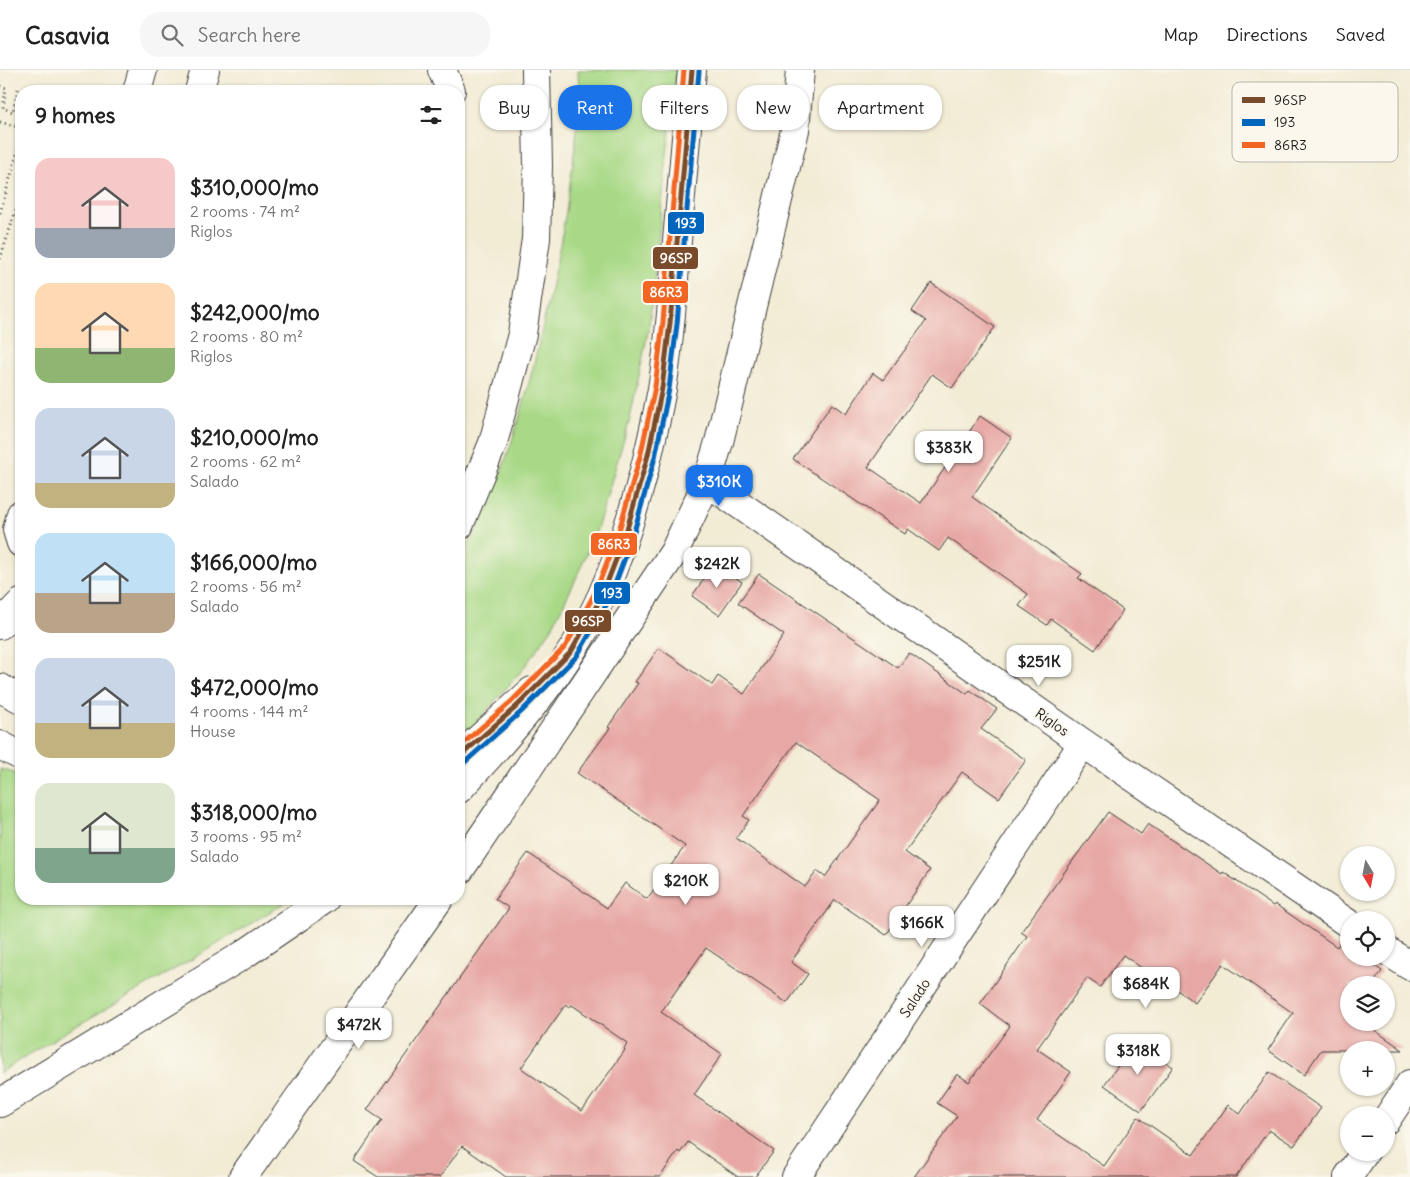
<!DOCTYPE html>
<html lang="en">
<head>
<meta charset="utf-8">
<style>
	:root { --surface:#fff; --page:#f6f6f6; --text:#222; --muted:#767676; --line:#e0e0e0; --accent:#1a73e8 }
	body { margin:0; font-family:Delius,sans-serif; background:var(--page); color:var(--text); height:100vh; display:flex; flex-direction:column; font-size:19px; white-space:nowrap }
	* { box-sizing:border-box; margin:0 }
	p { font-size:16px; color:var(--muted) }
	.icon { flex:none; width:28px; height:28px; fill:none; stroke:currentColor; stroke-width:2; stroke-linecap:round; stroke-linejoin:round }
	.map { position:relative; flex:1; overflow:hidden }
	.side { position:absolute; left:15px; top:15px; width:450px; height:820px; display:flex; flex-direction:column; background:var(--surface); border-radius:20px; box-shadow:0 1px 4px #0004 }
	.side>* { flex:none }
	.banner { position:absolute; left:480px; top:15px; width:475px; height:45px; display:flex; gap:10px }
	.needle { width:32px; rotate:170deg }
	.controls { position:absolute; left:1340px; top:776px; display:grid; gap:10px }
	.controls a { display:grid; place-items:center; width:55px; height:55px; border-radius:50%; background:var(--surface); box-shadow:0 1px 4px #0004; font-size:25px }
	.price { position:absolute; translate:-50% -42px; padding:0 11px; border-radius:10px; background:#fff; color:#222; font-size:16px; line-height:32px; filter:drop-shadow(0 1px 2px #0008) }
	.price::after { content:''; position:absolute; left:50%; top:30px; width:15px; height:11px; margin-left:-8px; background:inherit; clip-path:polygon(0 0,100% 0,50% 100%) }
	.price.active { background:var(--accent); color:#fff }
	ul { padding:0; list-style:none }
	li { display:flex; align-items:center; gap:15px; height:125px; padding:0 20px }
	li span { display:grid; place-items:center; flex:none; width:140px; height:100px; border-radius:15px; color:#555 }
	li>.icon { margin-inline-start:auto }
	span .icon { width:60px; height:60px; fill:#fffc; stroke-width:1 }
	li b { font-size:21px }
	h2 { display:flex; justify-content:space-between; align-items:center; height:60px; padding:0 20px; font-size:21px }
	.chip { padding:0 18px; border-radius:20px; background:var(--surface); box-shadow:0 1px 4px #0004; font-size:18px; line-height:45px }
	.chip.active { background:var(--accent); color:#fff }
	header { display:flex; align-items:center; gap:30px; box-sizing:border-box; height:70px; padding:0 25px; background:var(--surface); border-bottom:1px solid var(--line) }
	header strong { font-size:24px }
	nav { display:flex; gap:28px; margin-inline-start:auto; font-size:18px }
	.search { width:350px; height:45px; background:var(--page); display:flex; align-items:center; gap:12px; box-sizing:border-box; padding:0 18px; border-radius:20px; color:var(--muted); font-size:19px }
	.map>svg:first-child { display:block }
	.grass { fill:#a9d987; stroke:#627a52 }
	.building { fill:#e7a7a4; fill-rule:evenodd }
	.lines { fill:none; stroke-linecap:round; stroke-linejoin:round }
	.minor-casing { stroke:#3c3b38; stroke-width:30 }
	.highway-casing { stroke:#3c3b38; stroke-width:30 }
	.path { stroke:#3c3b38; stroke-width:3; stroke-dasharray:1 4; stroke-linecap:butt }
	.minor { stroke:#fff; stroke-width:28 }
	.highway { stroke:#fff; stroke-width:28 }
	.bus-1-casing { stroke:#fbf7ec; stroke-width:9 }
	.bus-2-casing { stroke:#fbf7ec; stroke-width:9 }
	.bus-3-casing { stroke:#fbf7ec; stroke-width:9 }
	.bus-1 { stroke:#7a4b2a; stroke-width:5 }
	.bus-2 { stroke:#0065bd; stroke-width:5 }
	.bus-3 { stroke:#f26522; stroke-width:5 }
	.labels { text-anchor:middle; stroke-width:4; stroke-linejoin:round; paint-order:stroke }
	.street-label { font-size:14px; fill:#1c1c1c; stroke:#fbf7ec }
	.key { fill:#fbf7ec; stroke:#b8b5ae; stroke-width:1 }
	.key-label { font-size:14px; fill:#1c1c1c }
	.line-badge { stroke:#fbf7ec; stroke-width:2 }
	.badge-label { font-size:14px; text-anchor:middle; font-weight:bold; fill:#fff }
</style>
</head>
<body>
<header>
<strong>Casavia</strong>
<div class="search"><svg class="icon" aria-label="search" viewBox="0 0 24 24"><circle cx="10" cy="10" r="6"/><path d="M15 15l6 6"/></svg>Search here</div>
<nav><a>Map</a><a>Directions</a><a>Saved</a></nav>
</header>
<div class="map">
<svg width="1410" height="1107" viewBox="0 0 1410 1107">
	<rect width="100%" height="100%" fill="#fbf7ec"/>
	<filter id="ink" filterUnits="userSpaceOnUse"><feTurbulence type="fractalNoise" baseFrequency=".02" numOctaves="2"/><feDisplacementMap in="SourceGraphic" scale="10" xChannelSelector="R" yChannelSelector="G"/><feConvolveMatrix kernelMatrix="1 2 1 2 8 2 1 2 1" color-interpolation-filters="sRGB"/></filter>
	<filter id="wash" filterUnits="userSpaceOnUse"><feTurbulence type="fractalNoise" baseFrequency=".0096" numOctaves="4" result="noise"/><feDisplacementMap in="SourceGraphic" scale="20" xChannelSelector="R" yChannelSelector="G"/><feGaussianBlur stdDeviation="1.12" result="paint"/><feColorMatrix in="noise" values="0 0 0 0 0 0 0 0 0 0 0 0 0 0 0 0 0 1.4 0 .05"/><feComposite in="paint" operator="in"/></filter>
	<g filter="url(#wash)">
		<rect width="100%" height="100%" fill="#f2ecd5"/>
		<path class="grass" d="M578,0H676L649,257L630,349L597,459L574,513L550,561L523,599L459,672V492C502,418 526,333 544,250C553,210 562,169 568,128C574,85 581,43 578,0Z
			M0,699L21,705V829H291L201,884L59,966L0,1003Z"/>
		<g id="blocks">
			<path class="building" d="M931,213L995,257L952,318L932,304L868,397L921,433L980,346L1012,368L972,427L1082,504L1078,508L1123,540L1095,580L1051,549L1047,555L1019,536L1028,524L948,468L939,481L908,459L905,464L793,389L832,334L846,344L873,303L883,310L926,251L912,241Z
				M715,493L742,512L719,545L692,526Z
				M759,504L898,598L909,583L967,624L970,620L997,639L981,659L1026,690L999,728L962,702L905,782L930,800L886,865L835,830L791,892L808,904L787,933L706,878L661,942L722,984L694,1025L774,1081L755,1107H738L688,1072L680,1083L678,1081L660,1107H506L462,1076L440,1107H378L354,1091L382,1050L367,1040L509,838L495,829L528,783L607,838L625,813L647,829L685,776L577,703L610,658L608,657L638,613L635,612L659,578L712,615L718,606L744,624L784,565L738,533ZM796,672L880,730L825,807L817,801L805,817L736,768L749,750L743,746ZM566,934L570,937L572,935L627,973L624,979L625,980L582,1041L521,998Z
				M1108,742L1141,764L1148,754L1222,804L1223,802L1273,836L1275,834L1337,877L1340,872L1349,877V888H1363L1382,901L1372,915H1349V952H1363L1403,980H1321L1304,1005L1268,980L1293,943L1223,894L1195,933L1151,901L1149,903L1123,885L1100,917L1087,908L1037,979L1071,1002L1037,1050L1104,1096L1138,1047L1193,1085L1228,1035L1240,1044L1269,1002L1321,1038L1294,1076L1269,1060L1236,1107H914L957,1046L937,1033L957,1004L969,1012L1010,956L980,934L1027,866L1021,862Z
				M1136,971L1173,997L1141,1041L1104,1015Z"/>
		</g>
	</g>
	<g filter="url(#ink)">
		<use href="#blocks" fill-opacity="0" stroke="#3c3b38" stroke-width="1"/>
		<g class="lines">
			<g class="minor-casing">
				<path id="minor" d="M442,0L451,21
					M137,21L143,0
					M199,21L205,0
					M707,412L1083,673L1349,854
					M21,444L17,460L21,473
					M0,555L21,533
					M0,618L21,629
					M459,687L532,621
					M459,801L674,482L707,412L719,372L795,60L800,0
					M1386,880L1410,896
					M1386,1050L1410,1014
					M243,1107L439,829
					M796,1107L1083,673
					M1348,1107L1365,1082"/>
			</g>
			<g class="highway-casing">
				<path id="highway" d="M459,456L493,373L522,264L536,169L538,96L536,0
					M0,675L21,686
					M459,719C513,661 569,599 602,525C631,460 649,389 662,319C670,270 673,221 677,171C682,114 687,57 692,0
					M0,1033L243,885L325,829"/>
			</g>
			<path class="path" d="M0,16L6,18L3,38L13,42L18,19
				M0,52L21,58
				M0,143L21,70
				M0,189L21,125"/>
			<use href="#minor" class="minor"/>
			<use href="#highway" class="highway"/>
			<g class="bus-1-casing">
				<path id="bus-1" d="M459,687L516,637L571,582L602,526L625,466L648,385L662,318L670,253L692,0"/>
			</g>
			<g class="bus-2-casing">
				<path id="bus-2" d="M464,693L521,642L577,586L609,530L632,469L655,387L669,319L677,254L699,1"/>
			</g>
			<g class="bus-3-casing">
				<path id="bus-3" d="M459,677L511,632L565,577L595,523L618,464L641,383L655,317L663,252L684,0"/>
			</g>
			<use href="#bus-1" class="bus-1"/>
			<use href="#bus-2" class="bus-2"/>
			<use href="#bus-3" class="bus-3"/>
		</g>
	</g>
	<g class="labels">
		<g class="street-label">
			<text transform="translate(1052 652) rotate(35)" y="5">Riglos</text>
			<text transform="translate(915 928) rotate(-57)" y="5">Salado</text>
		</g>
	</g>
	<rect x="1232" y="12" width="166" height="80" rx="8" class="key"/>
	<rect x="1242" y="27" width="23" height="6" fill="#7a4b2a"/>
	<rect x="1242" y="49" width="23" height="7" fill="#0065bd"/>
	<rect x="1242" y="72" width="23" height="6" fill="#f26522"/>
	<g class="key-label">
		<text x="1274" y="35">96SP</text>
		<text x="1274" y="57">193</text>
		<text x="1274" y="80">86R3</text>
	</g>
	<g class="line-badge">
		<rect x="667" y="141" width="38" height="24" rx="5" fill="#0065bd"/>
		<rect x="652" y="176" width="47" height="24" rx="5" fill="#7a4b2a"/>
		<rect x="642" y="210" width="47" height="24" rx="5" fill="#f26522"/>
		<rect x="590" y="462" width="48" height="24" rx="5" fill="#f26522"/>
		<rect x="593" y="511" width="38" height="24" rx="5" fill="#0065bd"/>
		<rect x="564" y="539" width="48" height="24" rx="5" fill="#7a4b2a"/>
	</g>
	<g class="badge-label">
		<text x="686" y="158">193</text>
		<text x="676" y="193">96SP</text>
		<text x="666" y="227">86R3</text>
		<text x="614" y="479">86R3</text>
		<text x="612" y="528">193</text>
		<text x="588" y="556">96SP</text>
	</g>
</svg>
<div class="controls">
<a><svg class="needle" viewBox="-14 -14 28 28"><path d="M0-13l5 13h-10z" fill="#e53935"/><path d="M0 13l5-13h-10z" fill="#767676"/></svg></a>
<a><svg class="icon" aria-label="locate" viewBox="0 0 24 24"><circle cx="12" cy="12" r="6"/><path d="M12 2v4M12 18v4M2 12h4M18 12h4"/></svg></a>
<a><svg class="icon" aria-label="layers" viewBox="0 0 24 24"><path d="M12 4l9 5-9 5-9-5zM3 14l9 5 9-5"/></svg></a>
<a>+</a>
<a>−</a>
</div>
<b class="price" style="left:949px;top:403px">$383K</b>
<b class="price active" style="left:719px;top:437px">$310K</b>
<b class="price" style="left:717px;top:519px">$242K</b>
<b class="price" style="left:1039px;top:617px">$251K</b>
<b class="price" style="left:686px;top:836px">$210K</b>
<b class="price" style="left:922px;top:878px">$166K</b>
<b class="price" style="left:1146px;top:939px">$684K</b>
<b class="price" style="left:359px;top:980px">$472K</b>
<b class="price" style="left:1138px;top:1006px">$318K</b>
<div class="banner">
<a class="chip">Buy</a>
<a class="chip active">Rent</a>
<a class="chip">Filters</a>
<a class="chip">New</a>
<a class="chip">Apartment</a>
</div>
<section class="side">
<h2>9 homes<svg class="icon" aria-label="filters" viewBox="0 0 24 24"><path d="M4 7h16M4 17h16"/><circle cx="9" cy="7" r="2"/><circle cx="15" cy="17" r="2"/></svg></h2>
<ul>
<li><span style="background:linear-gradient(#f6c9c9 70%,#9aa5b1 0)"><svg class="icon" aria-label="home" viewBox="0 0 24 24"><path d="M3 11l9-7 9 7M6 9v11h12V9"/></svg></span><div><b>$310,000/mo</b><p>2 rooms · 74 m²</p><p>Riglos</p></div></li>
<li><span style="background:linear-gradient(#ffd9b3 65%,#8fb573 0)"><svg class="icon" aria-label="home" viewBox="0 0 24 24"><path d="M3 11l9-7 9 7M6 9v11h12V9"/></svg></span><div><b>$242,000/mo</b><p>2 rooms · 80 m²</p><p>Riglos</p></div></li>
<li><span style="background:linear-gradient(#c9d6e8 75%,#c2b280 0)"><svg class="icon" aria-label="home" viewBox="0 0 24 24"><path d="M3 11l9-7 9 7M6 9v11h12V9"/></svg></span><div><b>$210,000/mo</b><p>2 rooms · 62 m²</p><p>Salado</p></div></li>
<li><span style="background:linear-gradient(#bfe0f5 60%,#b9a48a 0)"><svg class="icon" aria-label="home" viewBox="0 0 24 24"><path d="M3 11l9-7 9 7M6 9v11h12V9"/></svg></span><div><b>$166,000/mo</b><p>2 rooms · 56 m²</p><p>Salado</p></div></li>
<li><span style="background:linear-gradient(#c9d6e8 65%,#c2b280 0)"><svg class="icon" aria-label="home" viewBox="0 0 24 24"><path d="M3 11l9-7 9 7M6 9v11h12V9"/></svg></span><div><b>$472,000/mo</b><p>4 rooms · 144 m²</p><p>House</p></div></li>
<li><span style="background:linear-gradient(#dfe7d0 65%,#7fa58c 0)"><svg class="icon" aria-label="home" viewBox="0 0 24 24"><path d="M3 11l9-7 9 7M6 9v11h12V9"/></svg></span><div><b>$318,000/mo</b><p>3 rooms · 95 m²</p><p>Salado</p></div></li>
</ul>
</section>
</div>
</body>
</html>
